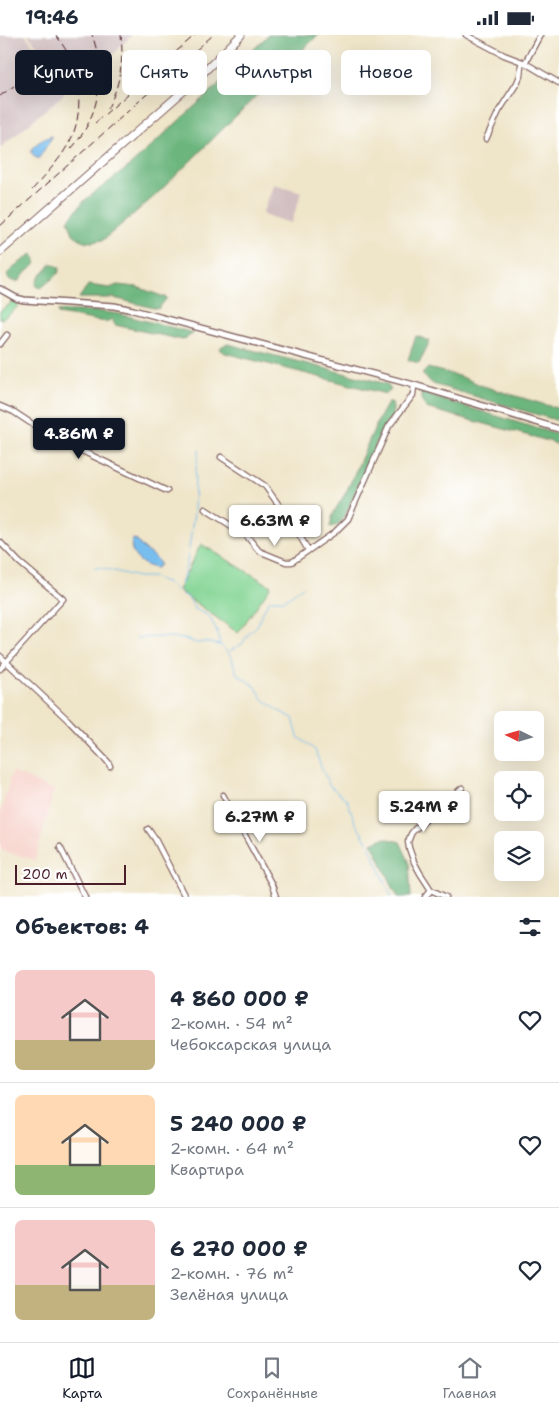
<!DOCTYPE html>
<html lang="ru">
<head>
<meta charset="utf-8">
<style>
	:root { --surface:#fff; --page:#f2f2f3; --text:#1f2937; --muted:#747a83; --line:#e0e1e3; --accent:#111827 }
	body { margin:0; font-family:"Shantell Sans",sans-serif; background:var(--page); color:var(--text); height:100vh; display:flex; flex-direction:column; font-size:19px; white-space:nowrap }
	* { box-sizing:border-box; margin:0 }
	p { font-size:16px; color:var(--muted) }
	.icon { flex:none; width:28px; height:28px; fill:none; stroke:currentColor; stroke-width:2; stroke-linecap:round; stroke-linejoin:round }
	.map { position:relative; height:862px; overflow:hidden }
	.drawer { display:flex; flex-direction:column; background:var(--surface); flex:1 }
	.drawer>* { flex:none }
	.hud { position:absolute; left:15px; top:15px; width:530px; height:45px; display:flex; gap:10px }
	.needle { width:32px; rotate:275deg }
	.buttons { position:absolute; left:494px; top:676px; display:grid; gap:10px }
	.buttons a { display:grid; place-items:center; width:50px; height:50px; border-radius:8px; background:var(--surface); box-shadow:0 5px 20px #0002; font-size:25px }
	.scale { position:absolute; left:15px; bottom:12px; width:111px; box-sizing:border-box; padding-left:5px; border:2px solid #4a1f2b; border-top:0; font-size:14px; line-height:18px; white-space:nowrap; color:#4a1f2b; -webkit-text-stroke:4px #fff; paint-order:stroke }
	.price { position:absolute; translate:-50% -42px; padding:0 11px; border-radius:5px; background:#fff; color:#222; font-size:16px; line-height:32px; filter:drop-shadow(0 1px 2px #0008) }
	.price::after { content:''; position:absolute; left:50%; top:30px; width:15px; height:11px; margin-left:-8px; background:inherit; clip-path:polygon(0 0,100% 0,50% 100%) }
	.price.current { background:var(--accent); color:#fff }
	ul { padding:0; list-style:none }
	li { display:flex; align-items:center; gap:15px; height:125px; padding:0 15px }
	li+li { border-top:1px solid var(--line) }
	li span { display:grid; place-items:center; flex:none; width:140px; height:100px; border-radius:8px; color:#555 }
	li>.icon { margin-inline-start:auto }
	span .icon { width:60px; height:60px; fill:#fffc; stroke-width:1 }
	li b { font-size:21px }
	h2 { display:flex; justify-content:space-between; align-items:center; height:60px; padding:0 15px; font-size:21px }
	.pill { padding:0 18px; border-radius:8px; background:var(--surface); box-shadow:0 5px 20px #0002; font-size:18px; line-height:45px }
	.pill.current { background:var(--accent); color:#fff }
	.status { display:flex; justify-content:space-between; align-items:center; height:35px; padding:0 25px; background:var(--surface); direction:ltr }
	.status svg { height:14px; fill:currentColor }
	.tab-bar { display:flex; justify-content:space-around; align-items:center; height:70px; border-top:1px solid var(--line); background:var(--surface); font-size:14px; color:var(--muted) }
	.tab-bar a { display:grid; justify-items:center; gap:2px }
	.tab-bar .current { color:var(--accent) }
	.map>svg:first-child { display:block }
	.built { fill:#f7d1c9 }
	.industrial { fill:#d2bfc1 }
	.green { fill:#85d595; stroke:#687a60 }
	.forest { fill:#6cb67e; stroke:#5b6a54 }
	.water { fill:#77beef; stroke:#606e8d }
	.lines { fill:none; stroke-linecap:round; stroke-linejoin:round }
	.stream { stroke:#77beef; stroke-width:1 }
	.minor-casing { stroke:#846462; stroke-width:7 }
	.tertiary-casing { stroke:#846462; stroke-width:8 }
	.trunk-casing { stroke:#846462; stroke-width:9 }
	.minor { stroke:#fff; stroke-width:4.5 }
	.tertiary { stroke:#fff; stroke-width:5 }
	.trunk { stroke:#fff; stroke-width:7 }
	.rail { stroke:#4a1f2b; stroke-width:1; stroke-dasharray:8 4; stroke-linecap:butt }
</style>
</head>
<body>
<div class="status"><b>19:46</b><svg viewBox="0 0 49 12"><path d="M0 12V9h3v3zM5 12V6h3v6zM10 12V3h3v9zM15 12V0h3v12zM26 1h20v11H26zM47 4h2v5h-2z"/></svg></div>
<div class="map">
<svg width="559" height="862" viewBox="0 0 559 862">
	<rect width="100%" height="100%" fill="#fff"/>
	<filter id="ink" filterUnits="userSpaceOnUse"><feTurbulence type="fractalNoise" baseFrequency=".02" numOctaves="2"/><feDisplacementMap in="SourceGraphic" scale="10" xChannelSelector="R" yChannelSelector="G"/><feConvolveMatrix kernelMatrix="1 2 1 2 8 2 1 2 1" color-interpolation-filters="sRGB"/></filter>
	<filter id="wash" filterUnits="userSpaceOnUse"><feTurbulence type="fractalNoise" baseFrequency=".0096" numOctaves="4" result="noise"/><feDisplacementMap in="SourceGraphic" scale="20" xChannelSelector="R" yChannelSelector="G"/><feGaussianBlur stdDeviation="1.12" result="paint"/><feColorMatrix in="noise" values="0 0 0 0 0 0 0 0 0 0 0 0 0 0 0 0 0 1.4 0 .05"/><feComposite in="paint" operator="in"/></filter>
	<g filter="url(#wash)">
		<rect width="100%" height="100%" fill="#efe5c9"/>
		<path class="built" d="M12,737L54,755L35,825L0,815V779Z"/>
		<path class="industrial" d="M0,0H25L70,54L0,113Z
			M28,0H132L124,8L119,11L117,16L101,30L97,32L94,36L79,49L72,52Z
			M274,149L302,157L291,188L264,180L263,177Z"/>
		<path class="green" d="M13,264L17,265L21,268C16,274 9,280 2,284L0,283V276L9,270Z
			M201,509L271,551L238,598L178,555Z"/>
		<path class="forest" d="M268,0H318L157,159L103,205L92,207L83,206L73,199L68,185L85,165L126,134L219,49Z
			M32,219L36,224L35,230L26,237L19,246H12L8,243L7,239L15,231Z
			M51,229H54L60,233L58,239L41,253L36,251C36,242 46,237 51,229Z
			M88,250L110,253L117,250L137,252L167,263L158,274L114,263H79Z
			M58,276H96L119,279L194,298L183,305L115,290L112,284L106,287L58,279Z
			M416,301L430,306L419,328L408,325Z
			M228,309L387,349L391,355L386,359L225,318L220,314L222,311Z
			M428,333L462,342L483,351L559,374V386L433,349L422,339Z
			M421,358L559,400V411L552,407L426,373L421,364Z
			M388,368H392L393,374L392,382L381,397L347,477L338,490L330,492C332,476 339,470 346,457C361,427 371,396 388,368Z
			M384,803L400,807L409,826L411,862H398L397,860L372,808Z"/>
		<path class="water" d="M51,101L52,102L39,123H36L31,117C35,107 43,105 51,101Z
			M135,504C139,507 140,511 144,514C150,520 156,521 160,529L157,533C143,532 128,520 132,505Z"/>
		<g class="lines">
			<path class="stream" d="M199,415L195,440L194,477L187,528L179,558L188,562L195,574L209,581L217,596L220,610L231,621L237,639L255,651L263,664L279,676L293,683L298,702L315,715L322,734L330,751L347,765L355,787L370,812L392,862
				M94,533H102L138,542H153L168,548L179,558
				M136,603L164,602L184,604L197,608L204,607L220,610
				M228,617L242,609L250,597L258,590L261,579L270,565H284L303,552"/>
		</g>
	</g>
	<g filter="url(#ink)">
		<g class="lines">
			<g class="minor-casing">
				<path id="minor" d="M466,0L504,20L525,28L559,48
					M525,28L540,0
					M486,104L499,76L517,48L520,41L521,30L523,27
					M0,309L7,300
					M0,371L14,377L58,406L80,415L167,456
					M221,422L265,451L294,491L308,515
					M205,474L246,500L259,516L286,527H292L335,497L348,484L389,391L413,360L414,350
					M0,507L19,527L63,564L0,634
					M0,621L68,685L108,727L110,731
					M223,760L272,850L276,862
					M148,794L155,804L185,862
					M60,812L85,862
					M425,862L431,855
					M446,862L431,855L420,838L414,827L409,813L408,807L411,799L414,795L462,753"/>
			</g>
			<g class="tertiary-casing">
				<path id="tertiary" d="M0,254L16,263L24,265L114,271L133,275L414,350L559,394"/>
			</g>
			<g class="trunk-casing">
				<path id="trunk" d="M0,217L197,44L241,0"/>
			</g>
			<use href="#minor" class="minor"/>
			<use href="#tertiary" class="tertiary"/>
			<use href="#trunk" class="trunk"/>
			<path class="rail" d="M0,61L14,51
				M107,74C120,52 124,25 121,0
				M95,88L195,0
				M71,114C99,83 107,39 92,0
				M32,155C45,140 61,124 70,106C82,83 81,51 72,27C68,17 62,9 56,0
				M0,191L213,0"/>
		</g>
	</g>
</svg>
<div class="buttons">
<a><svg class="needle" viewBox="-14 -14 28 28"><path d="M0-13l5 13h-10z" fill="#e53935"/><path d="M0 13l5-13h-10z" fill="#747a83"/></svg></a>
<a><svg class="icon" aria-label="locate" viewBox="0 0 24 24"><circle cx="12" cy="12" r="6"/><path d="M12 2v4M12 18v4M2 12h4M18 12h4"/></svg></a>
<a><svg class="icon" aria-label="layers" viewBox="0 0 24 24"><path d="M12 4l9 5-9 5-9-5zM3 14l9 5 9-5"/></svg></a>
</div>
<div class="scale">200 m</div>
<b class="price current" style="left:79px;top:425px">4.86M ₽</b>
<b class="price" style="left:275px;top:512px">6.63M ₽</b>
<b class="price" style="left:424px;top:798px">5.24M ₽</b>
<b class="price" style="left:260px;top:808px">6.27M ₽</b>
<div class="hud">
<a class="pill current">Купить</a>
<a class="pill">Снять</a>
<a class="pill">Фильтры</a>
<a class="pill">Новое</a>
</div>
</div>
<section class="drawer">
<h2>Объектов: 4<svg class="icon" aria-label="filters" viewBox="0 0 24 24"><path d="M4 7h16M4 17h16"/><circle cx="9" cy="7" r="2"/><circle cx="15" cy="17" r="2"/></svg></h2>
<ul>
<li><span style="background:linear-gradient(#f6c9c9 70%,#c2b280 0)"><svg class="icon" aria-label="home" viewBox="0 0 24 24"><path d="M3 11l9-7 9 7M6 9v11h12V9"/></svg></span><div><b>4 860 000 ₽</b><p>2-комн. · 54 m²</p><p>Чебоксарская улица</p></div><svg class="icon" aria-label="heart" viewBox="0 0 24 24"><path d="M12 20l-8-8c-3-5 5-10 8-4 3-6 11-1 8 4z"/></svg></li>
<li><span style="background:linear-gradient(#ffd9b3 70%,#8fb573 0)"><svg class="icon" aria-label="home" viewBox="0 0 24 24"><path d="M3 11l9-7 9 7M6 9v11h12V9"/></svg></span><div><b>5 240 000 ₽</b><p>2-комн. · 64 m²</p><p>Квартира</p></div><svg class="icon" aria-label="heart" viewBox="0 0 24 24"><path d="M12 20l-8-8c-3-5 5-10 8-4 3-6 11-1 8 4z"/></svg></li>
<li><span style="background:linear-gradient(#f6c9c9 65%,#c2b280 0)"><svg class="icon" aria-label="home" viewBox="0 0 24 24"><path d="M3 11l9-7 9 7M6 9v11h12V9"/></svg></span><div><b>6 270 000 ₽</b><p>2-комн. · 76 m²</p><p>Зелёная улица</p></div><svg class="icon" aria-label="heart" viewBox="0 0 24 24"><path d="M12 20l-8-8c-3-5 5-10 8-4 3-6 11-1 8 4z"/></svg></li>
</ul>
</section>
<nav class="tab-bar">
<a class="current"><svg class="icon" aria-label="map" viewBox="0 0 24 24"><path d="M3 6l6-2 6 2 6-2v14l-6 2-6-2-6 2zM9 4v14M15 6v14"/></svg>Карта</a>
<a><svg class="icon" aria-label="saved" viewBox="0 0 24 24"><path d="M7 4h10v16l-5-4-5 4z"/></svg>Сохранённые</a>
<a><svg class="icon" aria-label="home" viewBox="0 0 24 24"><path d="M3 11l9-7 9 7M6 9v11h12V9"/></svg>Главная</a>
</nav>
</body>
</html>
